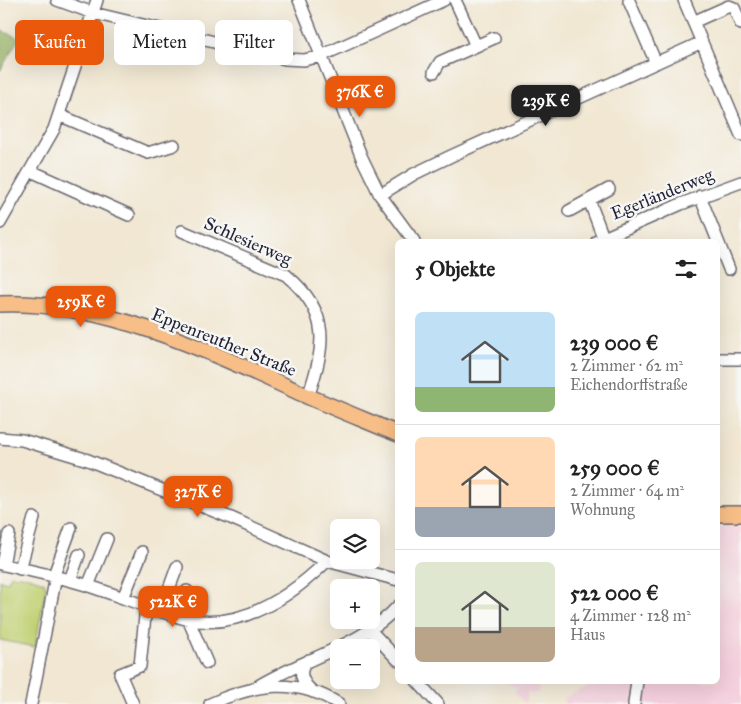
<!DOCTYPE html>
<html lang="de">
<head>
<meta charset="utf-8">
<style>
	:root { --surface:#fff; --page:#f6f6f6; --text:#222; --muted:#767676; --line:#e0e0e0; --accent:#ea580c }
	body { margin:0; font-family:"IM FELL Great Primer",serif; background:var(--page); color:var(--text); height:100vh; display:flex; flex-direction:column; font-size:19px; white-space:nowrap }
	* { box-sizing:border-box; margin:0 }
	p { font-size:16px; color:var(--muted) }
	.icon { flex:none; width:28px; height:28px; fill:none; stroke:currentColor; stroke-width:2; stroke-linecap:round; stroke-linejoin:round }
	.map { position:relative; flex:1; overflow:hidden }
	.details { position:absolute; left:395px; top:239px; width:325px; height:445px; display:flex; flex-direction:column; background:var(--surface); border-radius:8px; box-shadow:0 5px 20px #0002 }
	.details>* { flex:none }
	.banner { position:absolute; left:15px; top:20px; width:305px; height:45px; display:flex; gap:10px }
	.fabs { position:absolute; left:330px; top:519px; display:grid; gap:10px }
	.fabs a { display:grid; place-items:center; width:50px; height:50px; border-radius:8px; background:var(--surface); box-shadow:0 5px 20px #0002; font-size:25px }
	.price { position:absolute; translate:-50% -42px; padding:0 11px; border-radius:10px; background:var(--accent); color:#fff; font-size:16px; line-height:32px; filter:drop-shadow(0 1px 2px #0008) }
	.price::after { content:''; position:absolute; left:50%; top:30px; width:15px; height:11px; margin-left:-8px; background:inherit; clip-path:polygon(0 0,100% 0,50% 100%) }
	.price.on { background:#222; color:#fff }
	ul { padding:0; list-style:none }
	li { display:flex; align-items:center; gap:15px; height:125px; padding:0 20px }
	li+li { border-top:1px solid var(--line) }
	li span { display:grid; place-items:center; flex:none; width:140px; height:100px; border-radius:8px; color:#555 }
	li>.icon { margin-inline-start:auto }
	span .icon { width:60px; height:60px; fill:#fffc; stroke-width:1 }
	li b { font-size:21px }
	h2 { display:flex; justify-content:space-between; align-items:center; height:60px; padding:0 20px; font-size:21px }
	.tag { padding:0 18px; border-radius:8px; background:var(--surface); box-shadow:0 5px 20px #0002; font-size:18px; line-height:45px }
	.tag.on { background:var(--accent); color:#fff }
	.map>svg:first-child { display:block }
	.built { fill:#f4cfdd }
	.green { fill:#c1d174; stroke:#727a58 }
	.forest { fill:#98b366; stroke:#5d6a50 }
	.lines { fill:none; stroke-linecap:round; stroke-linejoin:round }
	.minor-casing { stroke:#6a6770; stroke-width:14 }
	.major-casing { stroke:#6a6770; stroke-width:18 }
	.minor { stroke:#fff; stroke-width:11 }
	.major { stroke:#f7be87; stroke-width:15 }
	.labels { text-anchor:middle; stroke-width:5; stroke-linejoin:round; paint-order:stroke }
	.street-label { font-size:18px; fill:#22223b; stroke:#f6f6f2 }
</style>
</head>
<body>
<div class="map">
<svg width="741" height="704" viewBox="0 0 741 704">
	<rect width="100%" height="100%" fill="#f6f6f2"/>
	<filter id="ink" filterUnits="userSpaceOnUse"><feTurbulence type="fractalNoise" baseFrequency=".02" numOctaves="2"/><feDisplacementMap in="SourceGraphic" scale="10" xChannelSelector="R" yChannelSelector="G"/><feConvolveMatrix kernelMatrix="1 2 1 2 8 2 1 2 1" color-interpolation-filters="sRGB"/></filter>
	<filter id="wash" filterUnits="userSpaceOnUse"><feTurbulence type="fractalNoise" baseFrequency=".0096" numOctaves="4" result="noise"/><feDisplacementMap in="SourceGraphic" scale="20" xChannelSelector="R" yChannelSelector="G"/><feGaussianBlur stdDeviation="1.12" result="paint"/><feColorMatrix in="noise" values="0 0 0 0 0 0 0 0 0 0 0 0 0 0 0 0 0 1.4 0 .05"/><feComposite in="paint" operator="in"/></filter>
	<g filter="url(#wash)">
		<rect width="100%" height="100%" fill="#f1e7d2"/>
		<path class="built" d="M718,526H741V704H564L563,698L600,681H718Z
			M500,681H541L537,694L528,692L525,704L514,691L518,688Z"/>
		<path class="green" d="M11,575L29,577L44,582L46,588L35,647L0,640V580L8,582Z"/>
		<path class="forest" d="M0,30L19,38L0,71Z"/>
	</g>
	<g filter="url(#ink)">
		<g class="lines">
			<g class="minor-casing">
				<path id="minor" d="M57,0L93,13L285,59L304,60L321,56L444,0
					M299,0L362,158L380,195L414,241
					M455,0L476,46L494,38
					M684,0L741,135
					M629,1L656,63
					M693,22L729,6L734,8L741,24
					M434,72L440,62L476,46
					M59,115L148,153L174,145
					M31,171L129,215
					M380,195L414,174L451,156L702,42
					M700,196L729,269
					M569,211L589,200
					M0,223L54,129L97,0
					M182,231L286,275C332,313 325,346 308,397
					M603,237L589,200L609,189
					M597,241L681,204L741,182
					M718,359H741
					M0,438L22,440L88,460L231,518L327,561L398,580
					M0,564C31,571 62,577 92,587C122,597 151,609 182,618C238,633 289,598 327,561
					M3,565L9,534
					M20,569L34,518
					M54,575L71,528
					M70,580L79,555
					M88,586L107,539
					M123,598L142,552
					M161,611L177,567
					M177,616L187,591
					M188,619L207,663
					M370,630L398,660
					M309,660C296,670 302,683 313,692
					M417,681L438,704
					M255,688C298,660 363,646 398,606
					M31,704L56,576
					M133,704L120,674L140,666L146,606
					M210,704C254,684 296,677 339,704
					M634,704L637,681"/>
			</g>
			<g class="major-casing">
				<path id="major" d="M0,304C102,299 216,354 307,396C337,409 367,421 398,434
					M718,514H741"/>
			</g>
			<use href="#minor" class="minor"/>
			<use href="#major" class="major"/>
		</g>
	</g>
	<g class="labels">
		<g class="street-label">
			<text transform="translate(662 194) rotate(-22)" y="6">Egerländerweg</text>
			<text transform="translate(248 241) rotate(24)" y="6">Schlesierweg</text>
			<text transform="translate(224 342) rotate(22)" y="6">Eppenreuther Straße</text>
		</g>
	</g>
</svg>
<div class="fabs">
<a><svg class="icon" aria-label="layers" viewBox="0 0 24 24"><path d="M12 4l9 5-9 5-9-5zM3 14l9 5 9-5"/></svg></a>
<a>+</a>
<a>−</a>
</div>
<b class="price" style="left:360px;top:118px">376K €</b>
<b class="price on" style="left:546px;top:127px">239K €</b>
<b class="price" style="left:81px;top:328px">259K €</b>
<b class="price" style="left:198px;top:518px">327K €</b>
<b class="price" style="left:173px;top:628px">522K €</b>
<div class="banner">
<a class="tag on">Kaufen</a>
<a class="tag">Mieten</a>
<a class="tag">Filter</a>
</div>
<section class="details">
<h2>5 Objekte<svg class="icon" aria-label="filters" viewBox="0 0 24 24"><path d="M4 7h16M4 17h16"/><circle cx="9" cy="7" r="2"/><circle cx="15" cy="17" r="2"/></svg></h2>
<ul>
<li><span style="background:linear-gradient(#bfe0f5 75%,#8fb573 0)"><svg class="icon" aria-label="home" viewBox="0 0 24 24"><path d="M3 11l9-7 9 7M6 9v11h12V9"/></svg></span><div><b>239 000 €</b><p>2 Zimmer · 62 m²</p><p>Eichendorffstraße</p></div></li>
<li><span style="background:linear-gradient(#ffd9b3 70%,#9aa5b1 0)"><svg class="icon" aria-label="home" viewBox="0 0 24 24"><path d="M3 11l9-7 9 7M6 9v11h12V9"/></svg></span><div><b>259 000 €</b><p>2 Zimmer · 64 m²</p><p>Wohnung</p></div></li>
<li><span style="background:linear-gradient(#dfe7d0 65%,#b9a48a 0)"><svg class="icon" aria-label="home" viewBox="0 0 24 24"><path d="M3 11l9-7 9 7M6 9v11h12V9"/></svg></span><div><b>522 000 €</b><p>4 Zimmer · 128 m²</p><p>Haus</p></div></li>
</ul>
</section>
</div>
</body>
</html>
